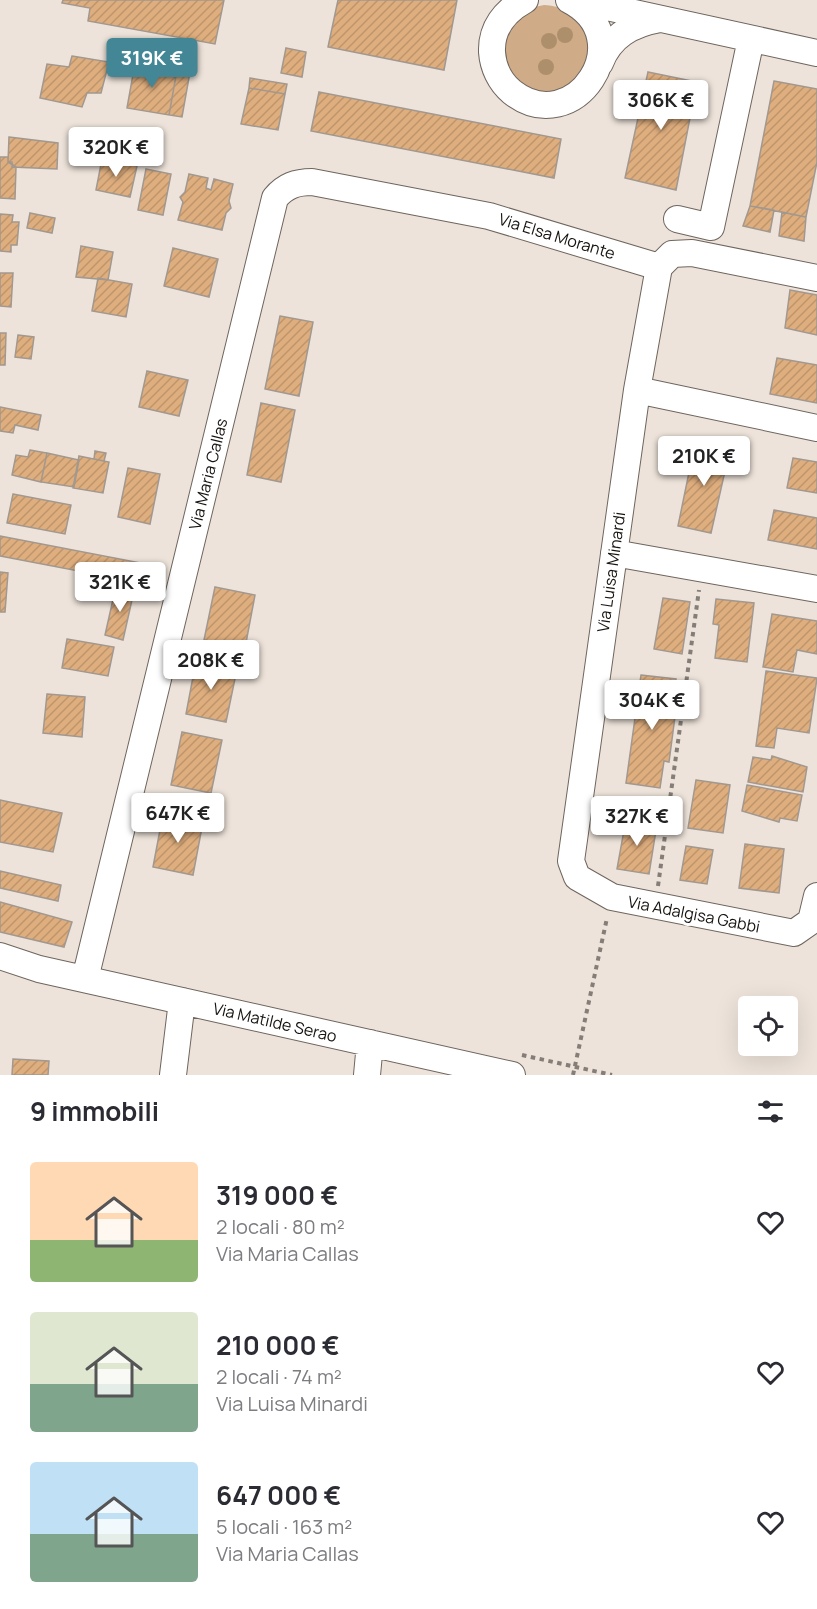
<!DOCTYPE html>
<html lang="it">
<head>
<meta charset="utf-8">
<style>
	:root { --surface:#fff; --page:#f2f2f3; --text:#2b2b33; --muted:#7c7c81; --accent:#438696 }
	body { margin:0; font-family:Manrope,sans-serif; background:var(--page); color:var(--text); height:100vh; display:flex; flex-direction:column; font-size:22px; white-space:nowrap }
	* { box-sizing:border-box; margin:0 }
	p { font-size:20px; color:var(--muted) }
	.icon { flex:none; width:33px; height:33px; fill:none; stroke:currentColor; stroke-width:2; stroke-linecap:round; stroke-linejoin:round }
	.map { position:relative; height:1075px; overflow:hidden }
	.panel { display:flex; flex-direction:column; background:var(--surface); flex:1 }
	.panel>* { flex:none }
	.tools { position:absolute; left:738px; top:996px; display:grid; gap:12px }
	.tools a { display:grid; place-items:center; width:60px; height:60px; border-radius:6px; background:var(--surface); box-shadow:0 6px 24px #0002; font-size:30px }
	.price { position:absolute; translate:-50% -51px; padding:0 14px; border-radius:6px; background:#fff; color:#222; font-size:20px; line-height:39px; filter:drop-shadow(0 2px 3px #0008) }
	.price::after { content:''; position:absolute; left:50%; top:36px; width:18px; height:14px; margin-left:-9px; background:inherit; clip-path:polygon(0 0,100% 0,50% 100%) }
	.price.active { background:var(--accent); color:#fff }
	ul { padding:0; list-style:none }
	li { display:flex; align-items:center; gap:18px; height:150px; padding:0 30px }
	li span { display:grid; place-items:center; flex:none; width:168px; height:120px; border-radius:6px; color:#555 }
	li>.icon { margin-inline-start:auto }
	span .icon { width:72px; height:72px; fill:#fffc; stroke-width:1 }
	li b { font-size:26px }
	h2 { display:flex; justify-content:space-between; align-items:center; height:72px; padding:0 30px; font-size:26px }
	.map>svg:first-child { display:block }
	.green { fill:#d0ab88 }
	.building { fill:url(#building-hatch); stroke:#a19890; stroke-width:1.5 }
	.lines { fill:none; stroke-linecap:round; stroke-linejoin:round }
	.minor-casing { stroke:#6e655d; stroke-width:28 }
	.path { stroke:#857e78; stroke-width:4; stroke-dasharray:4.5 4.5; stroke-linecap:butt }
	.minor { stroke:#fff; stroke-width:26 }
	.tree { fill:#ad8f6c }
	.labels { text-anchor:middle; stroke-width:6; stroke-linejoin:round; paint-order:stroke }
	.street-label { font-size:16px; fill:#161310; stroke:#fff }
</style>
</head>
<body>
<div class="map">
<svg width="817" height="1075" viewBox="0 0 817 1075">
	<defs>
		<pattern id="building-hatch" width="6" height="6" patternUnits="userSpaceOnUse" patternTransform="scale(1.5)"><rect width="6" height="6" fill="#dfae7e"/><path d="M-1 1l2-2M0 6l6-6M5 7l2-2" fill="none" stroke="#bf956c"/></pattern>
	</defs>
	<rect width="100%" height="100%" fill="#ede3da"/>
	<path class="green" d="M544,5C563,6 584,17 590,37C592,45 589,59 589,67C552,100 553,101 510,76C507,68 501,56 502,48C506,25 522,9 544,5Z"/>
	<path class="building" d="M63,0H224L215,44L88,21L90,8L62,3Z
		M338,0H457L444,70L328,47Z
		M286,48L306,52L302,77L281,73Z
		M72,56L109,62L101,93H87L82,107L40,98L47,64L69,67Z
		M135,63L177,70L169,115L127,108Z
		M177,70L190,72L182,117L169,115Z
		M648,72L697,82L676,190L625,178Z
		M250,78L287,84L285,94L249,88Z
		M774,81L817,89V162L806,217L750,206Z
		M249,88L285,94L278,130L241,124Z
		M319,92L561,139L554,178L311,131Z
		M9,137L58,143L57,169L12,167V162H8Z
		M0,157H8V162L16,167L15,199L0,198Z
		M102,159L137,166L130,197L96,190Z
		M146,169L171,174L163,215L138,210Z
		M189,174L208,178L206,188L211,190L214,179L233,184L229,201L231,208L226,213L222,230L178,220L183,202L180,197L185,192Z
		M750,206L774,210L770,232L743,226Z
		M782,212L806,217L804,241L779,236Z
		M30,213L55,218L52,233L27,228Z
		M0,214L13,215L12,222H19L17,245H11V252L0,251Z
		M81,246L113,252L108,280L76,277Z
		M173,248L218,259L209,297L164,286Z
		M0,273H13L11,307L0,306Z
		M98,278L132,284L126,317L92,311Z
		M790,290L817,295V335L785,328Z
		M280,316L313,322L299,396L265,389Z
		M0,333H6L5,365H0Z
		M18,335L34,337L31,359L15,357Z
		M777,358L817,365V403L770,394Z
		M147,371L188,380L179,416L139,407Z
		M261,403L295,410L281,482L247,475Z
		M0,407L41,415L38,430L15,425L13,433L0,431Z
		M695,443L730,449L711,533L678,526Z
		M30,450L47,453L41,482L12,475L16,455L28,457Z
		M95,451L106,453L104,461L94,459Z
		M47,453L79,460L74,487L41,482Z
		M79,456L109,462L103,493L73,488Z
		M793,458L817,462V493L787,488Z
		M128,468L160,474L150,524L118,517Z
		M13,494L71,505L65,534L7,523Z
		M774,510L817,518V549L768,540Z
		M0,536L146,564L141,583L0,556Z
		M0,572L8,573L5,612H0Z
		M116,586L134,591L123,640L105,635Z
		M215,587L255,595L245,648L204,640Z
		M663,598L690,602L682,654L654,649Z
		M716,599L754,603L747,662L715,658L719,625L713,624Z
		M772,614L817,621V654L797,650L793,672L763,667Z
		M67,639L114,647L108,676L62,668Z
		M196,661L237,669L226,722L186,714Z
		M766,671L817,678L809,733L777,728L774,748L756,746Z
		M641,675L676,679L671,708L676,709L669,762L664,761L660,788L626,783Z
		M47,694L85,697L82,737L43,733Z
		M182,732L222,740L211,793L171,785Z
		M772,756L807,767L803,792L748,782L753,757L771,760Z
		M696,780L730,785L723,833L688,828Z
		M747,785L802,795L797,821L780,818L779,822L742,811Z
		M0,800L62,813L53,852L0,842Z
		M163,814L203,822L193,875L153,867Z
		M626,819L657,824L649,874L617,869Z
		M745,844L784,849L779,893L739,888Z
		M686,846L713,850L707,884L680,880Z
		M0,871L61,885L58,901L0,888Z
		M0,902L72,922L64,947L0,932Z
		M13,1059L49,1061L48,1075H12Z"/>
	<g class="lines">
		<g class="minor-casing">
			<path id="minor" d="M525,0C505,11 491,28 492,52C493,67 500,82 512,92C574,141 643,38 569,0
				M575,0L817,53
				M600,63C610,36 632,24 660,19
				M677,219L711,227L751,39
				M659,267L637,390L571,861L577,877L612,897L794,933L811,921L817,896
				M637,390L817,428
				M614,553L817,589
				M0,956L39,969L512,1075
				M85,979L275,198C285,186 296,182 312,182L489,216L659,267L672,254L692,253L817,278
				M173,1075L182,1001
				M367,1075L370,1043"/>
		</g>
		<path class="path" d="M658,886L699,590
			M522,1055L612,1075
			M573,1075L607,918"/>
		<use href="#minor" class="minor"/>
	</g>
	<g class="tree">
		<circle cx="565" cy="35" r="8"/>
		<circle cx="549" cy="41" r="8"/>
		<circle cx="546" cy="67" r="8"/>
	</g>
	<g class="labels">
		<g class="street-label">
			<text transform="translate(557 236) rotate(17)" y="6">Via Elsa Morante</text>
			<text transform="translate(208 474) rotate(-76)" y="6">Via Maria Callas</text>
			<text transform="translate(611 572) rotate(-82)" y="6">Via Luisa Minardi</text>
			<text transform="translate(694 914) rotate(11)" y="6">Via Adalgisa Gabbi</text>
			<text transform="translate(275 1022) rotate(13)" y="6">Via Matilde Serao</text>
		</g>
	</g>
</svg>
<div class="tools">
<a><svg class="icon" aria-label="locate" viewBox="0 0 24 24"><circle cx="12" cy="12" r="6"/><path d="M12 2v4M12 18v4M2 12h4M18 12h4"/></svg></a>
</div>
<b class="price active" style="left:152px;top:89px">319K €</b>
<b class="price" style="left:661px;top:131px">306K €</b>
<b class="price" style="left:116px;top:178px">320K €</b>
<b class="price" style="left:704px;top:487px">210K €</b>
<b class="price" style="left:120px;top:613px">321K €</b>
<b class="price" style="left:211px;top:691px">208K €</b>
<b class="price" style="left:652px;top:731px">304K €</b>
<b class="price" style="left:178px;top:844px">647K €</b>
<b class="price" style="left:637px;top:847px">327K €</b>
</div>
<section class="panel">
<h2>9 immobili<svg class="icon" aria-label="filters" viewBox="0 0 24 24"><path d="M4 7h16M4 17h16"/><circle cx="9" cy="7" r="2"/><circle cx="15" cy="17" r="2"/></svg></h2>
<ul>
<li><span style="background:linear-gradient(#ffd9b3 65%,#8fb573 0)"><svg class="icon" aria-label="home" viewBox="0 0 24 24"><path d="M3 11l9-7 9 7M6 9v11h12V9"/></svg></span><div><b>319 000 €</b><p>2 locali · 80 m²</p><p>Via Maria Callas</p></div><svg class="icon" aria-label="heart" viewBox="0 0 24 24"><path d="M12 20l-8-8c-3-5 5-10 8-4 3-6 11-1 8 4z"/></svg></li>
<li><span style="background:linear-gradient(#dfe7d0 60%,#7fa58c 0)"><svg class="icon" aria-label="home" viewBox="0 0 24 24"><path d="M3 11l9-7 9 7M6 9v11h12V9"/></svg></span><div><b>210 000 €</b><p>2 locali · 74 m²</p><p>Via Luisa Minardi</p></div><svg class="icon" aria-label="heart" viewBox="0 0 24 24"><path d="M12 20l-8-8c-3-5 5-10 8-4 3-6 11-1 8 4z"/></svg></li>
<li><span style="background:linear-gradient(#bfe0f5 60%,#7fa58c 0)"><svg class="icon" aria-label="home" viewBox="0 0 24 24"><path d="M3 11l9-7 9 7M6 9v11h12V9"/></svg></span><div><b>647 000 €</b><p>5 locali · 163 m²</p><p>Via Maria Callas</p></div><svg class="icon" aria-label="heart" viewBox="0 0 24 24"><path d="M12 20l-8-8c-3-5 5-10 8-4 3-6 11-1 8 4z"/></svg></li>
</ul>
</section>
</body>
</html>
